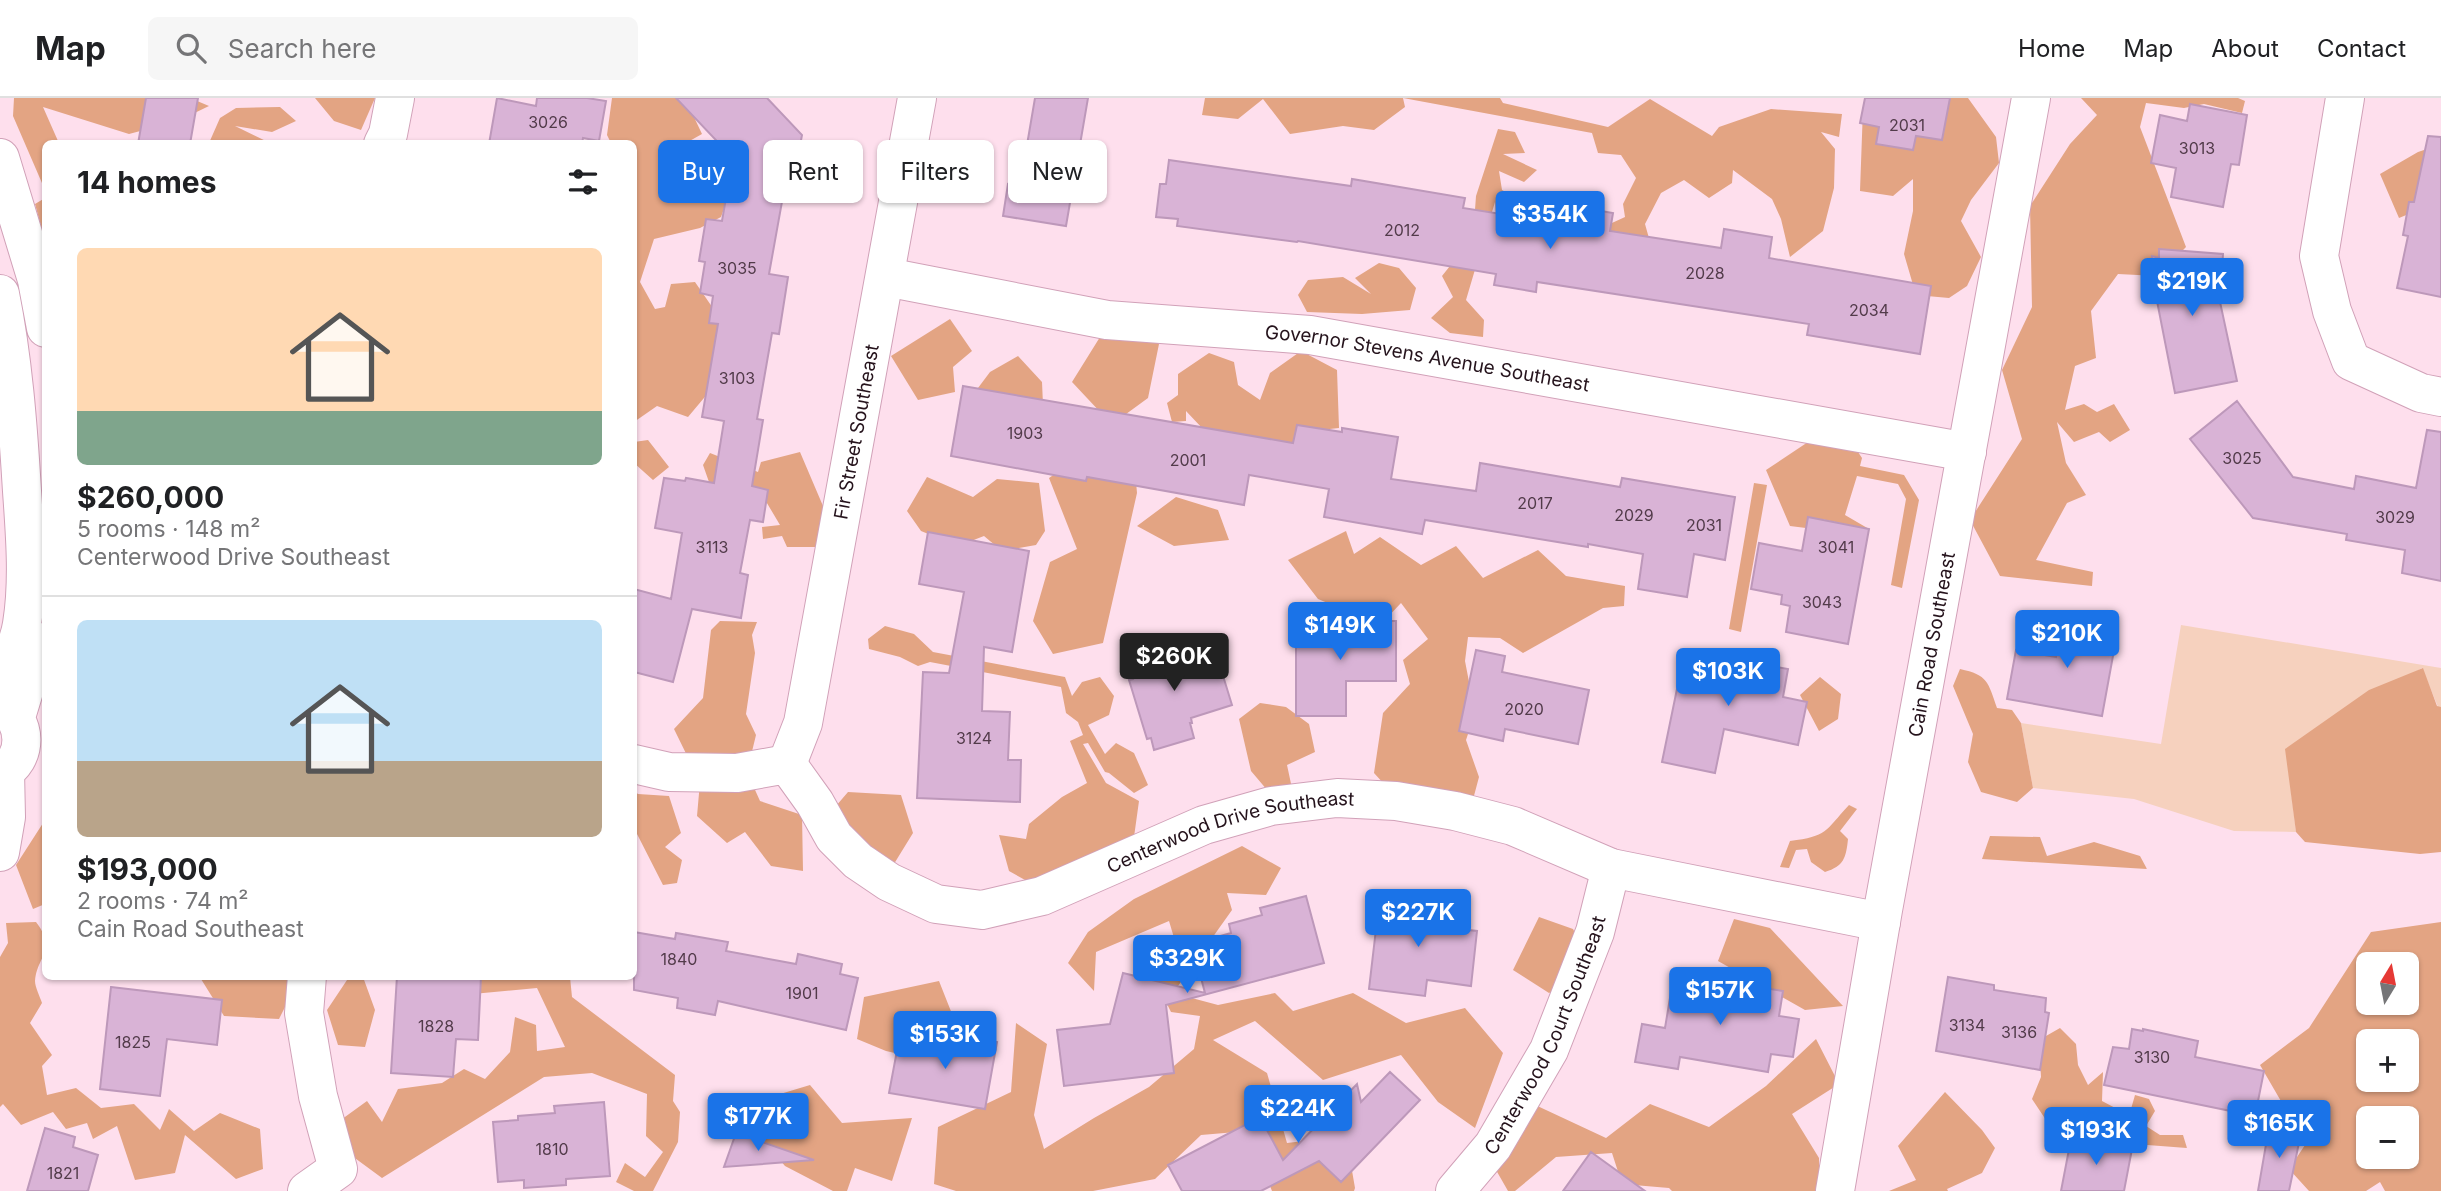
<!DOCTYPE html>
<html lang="en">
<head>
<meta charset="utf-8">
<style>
	:root { --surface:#fff; --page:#f6f6f6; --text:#202124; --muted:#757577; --line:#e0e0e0; --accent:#1a73e8 }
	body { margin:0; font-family:Inter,sans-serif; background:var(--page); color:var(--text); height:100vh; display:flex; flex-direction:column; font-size:26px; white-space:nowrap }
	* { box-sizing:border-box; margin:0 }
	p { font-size:23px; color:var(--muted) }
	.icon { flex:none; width:38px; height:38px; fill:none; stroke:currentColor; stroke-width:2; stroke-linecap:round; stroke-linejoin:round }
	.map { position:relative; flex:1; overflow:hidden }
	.side { position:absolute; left:42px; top:42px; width:595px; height:840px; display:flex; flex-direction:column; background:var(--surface); border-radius:10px; box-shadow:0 2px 5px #0004 }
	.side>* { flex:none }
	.guide { position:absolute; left:658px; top:42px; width:665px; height:63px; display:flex; gap:14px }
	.needle { width:46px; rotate:10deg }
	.fabs { position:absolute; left:2356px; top:854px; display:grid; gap:14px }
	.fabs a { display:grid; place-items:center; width:63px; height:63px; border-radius:10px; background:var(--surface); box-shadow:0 2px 5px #0004; font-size:35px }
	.price { position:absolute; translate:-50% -60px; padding:0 16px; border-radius:7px; background:var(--accent); color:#fff; font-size:23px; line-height:46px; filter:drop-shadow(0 2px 4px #0008) }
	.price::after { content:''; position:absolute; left:50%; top:42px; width:21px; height:16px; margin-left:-10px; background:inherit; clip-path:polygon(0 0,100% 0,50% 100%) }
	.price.active { background:#222; color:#fff }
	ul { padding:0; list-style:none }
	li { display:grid; align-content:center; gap:14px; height:371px; padding:0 35px }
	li+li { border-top:2px solid var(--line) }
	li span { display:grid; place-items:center; height:217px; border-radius:10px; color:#555 }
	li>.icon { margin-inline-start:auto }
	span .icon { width:126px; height:126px; fill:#fffc; stroke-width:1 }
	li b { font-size:30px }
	h2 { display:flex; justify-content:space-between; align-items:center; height:84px; padding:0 35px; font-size:30px }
	.chip { padding:0 24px; border-radius:10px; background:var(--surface); box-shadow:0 2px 5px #0004; font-size:24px; line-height:63px }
	.chip.active { background:var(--accent); color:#fff }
	header { display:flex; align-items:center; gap:42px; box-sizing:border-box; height:98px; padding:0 35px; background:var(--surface); border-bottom:2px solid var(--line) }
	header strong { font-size:33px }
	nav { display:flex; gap:38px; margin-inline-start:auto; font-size:24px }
	.search { width:490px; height:63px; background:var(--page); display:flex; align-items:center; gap:18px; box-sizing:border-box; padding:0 24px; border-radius:10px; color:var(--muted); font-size:26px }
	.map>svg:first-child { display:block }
	.green { fill:#f6d1be }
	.forest { fill:#e3a483; fill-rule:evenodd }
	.building { fill:#d9b3d6; stroke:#bd98ba; stroke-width:2 }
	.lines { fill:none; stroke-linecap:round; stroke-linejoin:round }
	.minor-casing { stroke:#d1a1b8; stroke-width:40 }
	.tertiary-casing { stroke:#d1a1b8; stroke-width:40 }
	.secondary-casing { stroke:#d1a1b8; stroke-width:40 }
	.minor { stroke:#fff; stroke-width:38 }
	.tertiary { stroke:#fff; stroke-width:38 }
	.secondary { stroke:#fff; stroke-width:38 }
	.labels { text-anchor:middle; stroke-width:5; stroke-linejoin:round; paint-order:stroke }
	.number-label { font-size:16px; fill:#523b4a }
	.street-label { font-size:19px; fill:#25131c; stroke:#fedfed }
</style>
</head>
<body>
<header>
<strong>Map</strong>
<div class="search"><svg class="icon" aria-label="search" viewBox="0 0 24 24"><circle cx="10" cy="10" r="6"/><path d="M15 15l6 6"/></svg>Search here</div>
<nav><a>Home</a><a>Map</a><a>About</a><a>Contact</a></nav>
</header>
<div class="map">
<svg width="2441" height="1093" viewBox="0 0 2441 1093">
	<rect width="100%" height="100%" fill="#fedfed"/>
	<path class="green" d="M2181,527L2441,570V609H2438L2422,570L2286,651L2296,734L2234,733L2134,701L2033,690L2021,625L2161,646Z"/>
	<path class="forest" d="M14,0H190L209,8L178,23L129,36L43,9L58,43V45L46,46L45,92L13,18Z
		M315,0H375L361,32L334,23Z
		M612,0H685L702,36L677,50L676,64L708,48L726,67L723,88L756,98L726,105L721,119L700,130L654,141L640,184L655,211L665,209L671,186L695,184L719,219L735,263L688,319L657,308L634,324V46L611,45L607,37Z
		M1205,0H1500L1503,5L1608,29L1650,1L1712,38L1719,29L1771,11L1842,16L1839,39L1821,34L1835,51L1834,90L1823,133L1790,159L1781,121L1772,101L1733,72L1732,85L1709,100L1684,82L1661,95L1645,126L1652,151L1601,130L1625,119L1623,106L1636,80L1621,57L1598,55L1592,35L1403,0L1405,9L1374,32L1343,28L1290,36L1263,1L1238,21L1202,17Z
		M1951,0H1968L1996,39L1999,65L1971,102L1961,123L1981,159L1967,188L1949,200L1916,197L1904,156L1913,113V81L1893,98L1860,93L1863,10L1923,30Z
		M2081,0H2238L2245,3L2242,15L2204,6L2184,10L2146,5L2140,29L2186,149L2157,178L2118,176L2091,213L2096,260L2075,268L2065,312L2084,306L2097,314L2114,306L2130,332L2110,344L2099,334L2074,344L2057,324L2066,365L2086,397L2067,405L2036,462L2093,474L2092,488L2000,478L1970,422L2022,341L2002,272L2032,209L2030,108L2070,46L2097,17Z
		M280,9L296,23L272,34L235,28L270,45H209L220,20L236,10Z
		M1498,31L1515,34L1525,55L1503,56L1537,72L1524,84L1499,73L1502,92L1521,102L1516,128L1497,130L1495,104L1466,202L1484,222L1483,239L1450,235L1431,220L1453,199L1442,178L1473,139L1476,98Z
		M2439,47L2416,113L2399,120L2380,76L2418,54Z
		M45,100V143L35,106Z
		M1379,165L1399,170L1416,190L1410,212L1362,216L1307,214L1298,197L1308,182L1343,179L1371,196L1355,180Z
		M950,221L972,253L953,269L955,294L918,302L891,258Z
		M1145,230L1159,246L1148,300L1122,319L1102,316L1072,284L1105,231Z
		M1301,253L1337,272L1339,330L1302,334L1282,376L1203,331L1186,313V323L1172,324L1167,305L1178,297V276L1209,255L1234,264L1238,287L1260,302L1270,275Z
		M1018,258L1042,284L1043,307L1014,304L978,290L990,274Z
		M1838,324L1862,360L1860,368L1904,377L1919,402L1902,490L1891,487L1906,401L1898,386L1857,378L1845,417L1869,431L1821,421L1814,431L1790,428L1766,372Z
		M648,342L669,369L653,382L634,365V344Z
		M800,354L823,408L819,449H787L782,438L763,441L762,429L780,427L758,390L709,384L703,367L710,355L758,374L761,364Z
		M1083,357L1134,361L1137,395L1103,545L1053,556L1033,523L1050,464L1077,451L1049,380Z
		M927,379L973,399L997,381L1039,385L1045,433L1036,447L1002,453L984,438L958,448L921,433L907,413Z
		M1754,385L1767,387L1741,534L1729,531Z
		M1176,399L1218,412L1229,442L1174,448L1137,428Z
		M1346,433L1354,456L1380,439L1421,467L1456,448L1483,480L1538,452L1566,478L1625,488L1624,508L1603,510L1523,555L1500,540L1468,539L1465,563L1475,615L1466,642L1479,679L1471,709L1396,699L1374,675L1383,615L1410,586L1403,562L1428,541L1401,505L1384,523L1352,515L1318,501L1288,462Z
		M720,523L757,524L752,537L755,555L746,616L756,637L747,674L760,703L802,717L803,773L771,768L745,734L727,745L697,718L700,684L674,631L703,600L711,532Z
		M885,528L914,536L933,554L1065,579L1072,598L1082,584L1100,579L1114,598L1109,617L1088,627L1105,656L1116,645L1134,655L1148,687L1134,695L1109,675L1105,674L1088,645L1083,646L1106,685L1139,703L1134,739L1036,788L1009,773L999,737L1026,741L1029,726L1062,699L1087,685L1070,643L1083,637L1078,624L1066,615L1061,589L930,564L918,568L900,559L869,551L868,541Z
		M2423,570L2437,608L2441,609V754L2420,756L2305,744L2296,734L2285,651L2369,592Z
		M1960,571C1988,577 1988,584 1997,610L2012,612L2021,625L2033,690L2017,704L1981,694L1968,664L1973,636L1953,588Z
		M1820,579L1841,596L1838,621L1819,633L1800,597Z
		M1260,605L1286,609L1309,626L1315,654L1287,667L1293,695L1274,700L1251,673L1239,621Z
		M634,693L638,696L669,698L681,735L665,749L682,762L677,785L663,787L636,734L634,735Z
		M848,694L901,697L913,735L889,774L818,729Z
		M1849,707L1857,711L1840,733L1848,741C1846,760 1844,768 1825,774L1811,764L1807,751L1796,752L1789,770L1780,769L1790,743C1828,738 1824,734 1849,707Z
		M45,722V806L33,811L16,767Z
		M1990,738L2040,739L2047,758L2094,744L2140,758L2147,771L1982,761Z
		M1242,748L1281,770L1266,797L1227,795L1232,812L1173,895L1218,907L1275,895L1293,913L1353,895L1406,925L1465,910L1503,955L1475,1030L1438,1004L1401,957L1323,982L1255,923L1213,942L1267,975L1287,1045L1346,1038L1355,1090L1354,1093H1272L1248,1033L1201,1037L1155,1081L1093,1093H956L934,1086L938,1029L1011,994L1016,925L1047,946L1034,1017L1044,1051L1094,1020L1149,989L1194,951L1200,918L1171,914L1144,860L1175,843L1169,823L1096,854L1094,893L1068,865L1088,834L1134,801Z
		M1539,819L1573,831L1593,869L1549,895L1513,872Z
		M1734,821L1770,830L1843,908L1805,912L1718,863Z
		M36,824C58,853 37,857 35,883C35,889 40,899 42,905L30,925L52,957L42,968L47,997L76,990L101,1010L134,1006L160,1032L169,1011L194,1033L220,1015L260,1031L263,1071L236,1081L185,1037L175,1075L135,1082L117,1028L93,1041L87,1025L66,1031L53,1014L21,1027L3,1006L0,1009V859L8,845L6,825Z
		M2441,824V1093H2385L2380,1084L2366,1093H2309L2289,1071L2309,1041L2292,1022L2260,967L2309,930L2371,834ZM2368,866H2406V905H2368ZM2368,943H2406V982H2368ZM2368,1020H2406V1059H2368Z
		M204,878H298L299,881L279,921L224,918L201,881Z
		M444,878L570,879L572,899L675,977L673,1003L680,1014L678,1044L653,1093H634L616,1084L625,1065L645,1079L663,1054L646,1038L647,996L592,975L544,979L382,1080L348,1055L338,1024L367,1003L382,1024L398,991L442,985L464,971L485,981L510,954L515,919L536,927L537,953L565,949L537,890L462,897Z
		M349,879H363L375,912L365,949L338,947L327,912Z
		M939,883L956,926L939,965L886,953L857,941L864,899Z
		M2060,930L2076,946L2078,967L2088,987L2103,974L2102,1003L2121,1013L2131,1011L2135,997L2149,1001L2155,1013L2146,1028L2160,1037H2183L2187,1050L2134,1046L2132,1049L2091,1042L2088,1018L2069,1039L2050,1028L2032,1001L2041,979L2039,942Z
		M1816,941L1839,986L1792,1016L1819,1060V1093H1672L1669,1090L1622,1086L1612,1055L1556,1059L1515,1093H1508L1496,1072L1531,1005L1606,1040L1650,1006L1709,1029L1766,988Z
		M810,987L842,1025L912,1020L892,1083L855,1070L847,1093H833L785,1068L748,1024L760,1002Z
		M1945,994L1982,1032L1995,1050L1982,1075L1947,1091L1948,1093H1889L1916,1082L1898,1048Z"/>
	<path class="building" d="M146,0H198L190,46H138Z
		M497,0L536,8L537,0H587L606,3L599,43L583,40L582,46H489Z
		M676,0H767L802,37L790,100L783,98L769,176L788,179L779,236L772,235L757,321L763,322L752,388L768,392L763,424L750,422L740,475L748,477L741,520L692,511L673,584L634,574V491L671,501L682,435L655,430L664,380L685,383L686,380L714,385L724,323L702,319L718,226L709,225L713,198L700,195L705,164L699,163L706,121L722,123L733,60Z
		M1035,0H1088L1066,128L1003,118L1008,86L1020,88Z
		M1865,0H1950L1942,42L1916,38L1913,52L1876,46L1879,29L1860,25Z
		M2190,6L2247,17L2239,67L2231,66L2223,109L2171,99L2176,70L2151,65L2160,17L2187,23Z
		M2428,38L2441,39V199L2397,190L2408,138L2403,137L2409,104H2414Z
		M1169,62L1351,88L1352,81L1465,100L1463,110L1545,123L1548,104L1613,115L1610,133L1721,150L1724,131L1772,139L1769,160L1931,188L1920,256L1807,237L1809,226L1537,184L1536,194L1494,187L1496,176L1298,143L1297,144L1177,128L1178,121L1156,119L1160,86H1166Z
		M2159,151L2223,156L2220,204L2237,283L2175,295L2157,203L2147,204L2152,158L2159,160Z
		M963,288L1293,345L1297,327L1342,334V330L1398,339L1391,381L1476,393L1480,365L1620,389L1622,380L1735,399L1725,462L1694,456L1687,499L1638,491L1643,456L1588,446V449L1425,422L1422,436L1324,419L1329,391L1249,377L1244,407L1087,379L1086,383L951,358Z
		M2237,303L2293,379L2354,391L2356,378L2416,390L2427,332L2441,334V483L2402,475L2405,452L2346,442L2347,436L2253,420L2190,341Z
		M1808,419L1869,431L1848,546L1786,534L1790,508L1781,506L1782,497L1751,491L1759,445L1802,453Z
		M928,434L1029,453L1012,554L984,549L982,613L1010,614L1008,662H1021L1020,704L917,700L923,574L949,575L964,494L919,486Z
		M2064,515L2096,522L2095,531L2117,536L2102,618L2007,601L2016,552L2056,559Z
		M1296,523H1396V583H1346V618H1296Z
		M1159,544L1167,570L1216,555L1232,607L1191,620L1192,625H1190L1194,640L1154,652L1151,640L1147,641L1129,582L1133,581L1125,554Z
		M1476,552L1505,558L1502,574L1589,592L1578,646L1505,631L1503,643L1459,633Z
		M1685,552L1788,571L1783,599L1807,604L1798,647L1724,631L1715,675L1662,664Z
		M1380,797L1434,803L1431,828L1477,833L1471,888L1427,882L1425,898L1369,891Z
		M1306,798L1324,865L1166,907L1174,975L1064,988L1057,932L1110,926L1123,875L1205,895L1192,846L1231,835L1229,826L1262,817L1260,810Z
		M634,834L675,841L676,835L728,844L726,853L796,866L798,856L842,866L840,876L858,880L846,932L718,903L715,917L677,910L678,900L634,892Z
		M397,878H481L478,942L456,941L453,979L391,975Z
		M1948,879L1994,887V892L2046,900L2045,914L2049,915L2040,972L1936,953Z
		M1706,881L1783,893L1779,918L1799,921L1793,959L1771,956L1768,974L1680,959L1678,971L1635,964L1642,926L1665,930L1673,882L1705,888Z
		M111,889L222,902L217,947L167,941L160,998L100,991Z
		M2132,931L2143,933V931L2198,943L2195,959L2264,973L2255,1018L2104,987L2113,949L2129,951Z
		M948,935L997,944L985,1011L889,995L899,942L946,950Z
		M1390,974L1420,1002L1341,1084L1319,1063L1261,1093H1182L1168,1067L1260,1019L1283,1062L1357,986L1361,1004Z
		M604,1004L610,1078L566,1081V1087L524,1090V1082L498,1084L493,1024L518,1022V1018L555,1015L554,1008Z
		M2269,1029L2301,1035L2289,1093H2258Z
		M45,1030L75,1039L73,1049L98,1057L88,1093H27Z
		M736,1035L814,1062L724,1069Z
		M2071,1041L2132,1051L2124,1093H2061Z
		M1591,1054L1645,1093H1563Z"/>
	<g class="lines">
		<g class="minor-casing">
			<g id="minor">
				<path d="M2345,0L2319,158L2332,213L2351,263L2421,295L2441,299"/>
				<path d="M383,46L388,36L395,0"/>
				<path id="s1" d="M886,179L1107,222L1310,237L1967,354"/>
				<path id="s2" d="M634,666L669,674L737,675L787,666L815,705L834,739L858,763L889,784L936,806L982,812L1042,798L1204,727L1271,708L1337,700L1396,703L1455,713L1513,728L1611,770L1881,824"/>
				<path id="s3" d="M787,666L803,625L917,0"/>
				<path d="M307,878L304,915L318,998L338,1071L307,1093"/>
				<path id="s4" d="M1455,1093L1493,1048L1549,952L1595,834L1611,770"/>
			</g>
		</g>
		<g class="tertiary-casing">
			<g id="tertiary">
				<path id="s5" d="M1835,1093L1883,812L2031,0"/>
			</g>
		</g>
		<g class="secondary-casing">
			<path id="secondary" d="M0,60L37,182L46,230
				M0,196C13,261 18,327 22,393C25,436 29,483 22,526C19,546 10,563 0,580
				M0,607C28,622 29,661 0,676
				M16,619L39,544
				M0,754L6,719L5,673"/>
		</g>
		<use href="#minor" class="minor"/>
		<use href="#tertiary" class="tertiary"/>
		<use href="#secondary" class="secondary"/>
	</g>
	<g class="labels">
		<g class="number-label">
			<text x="548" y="30">3026</text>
			<text x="1907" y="33">2031</text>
			<text x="2197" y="56">3013</text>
			<text x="1402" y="138">2012</text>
			<text x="737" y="176">3035</text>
			<text x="1705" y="181">2028</text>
			<text x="1869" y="218">2034</text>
			<text x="737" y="286">3103</text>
			<text x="1025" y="341">1903</text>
			<text x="2242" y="366">3025</text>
			<text x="1188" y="368">2001</text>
			<text x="1535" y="411">2017</text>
			<text x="1634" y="423">2029</text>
			<text x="2395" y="425">3029</text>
			<text x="1704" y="433">2031</text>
			<text x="712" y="455">3113</text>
			<text x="1836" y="455">3041</text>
			<text x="1822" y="510">3043</text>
			<text x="1524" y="617">2020</text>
			<text x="974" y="646">3124</text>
			<text x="679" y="867">1840</text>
			<text x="802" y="901">1901</text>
			<text x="1967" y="933">3134</text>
			<text x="436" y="934">1828</text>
			<text x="2019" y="940">3136</text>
			<text x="133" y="950">1825</text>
			<text x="2152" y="965">3130</text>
			<text x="552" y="1057">1810</text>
			<text x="63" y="1081">1821</text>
		</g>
		<g class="street-label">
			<text dy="7" stroke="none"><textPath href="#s1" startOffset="548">Governor Stevens Avenue Southeast</textPath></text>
			<text dy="7" stroke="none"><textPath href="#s3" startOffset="340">Fir Street Southeast</textPath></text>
			<text dy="7" stroke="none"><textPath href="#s5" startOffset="555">Cain Road Southeast</textPath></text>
			<text dy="7" stroke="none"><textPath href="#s2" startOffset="674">Centerwood Drive Southeast</textPath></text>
			<text dy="7" stroke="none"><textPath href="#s4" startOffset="182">Centerwood Court Southeast</textPath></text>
		</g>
	</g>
</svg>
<div class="fabs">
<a><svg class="needle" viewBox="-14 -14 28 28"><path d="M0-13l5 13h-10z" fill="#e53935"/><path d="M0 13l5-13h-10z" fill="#757577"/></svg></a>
<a>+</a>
<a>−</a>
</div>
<b class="price" style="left:1550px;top:153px">$354K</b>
<b class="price" style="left:2192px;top:220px">$219K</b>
<b class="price" style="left:1340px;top:564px">$149K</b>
<b class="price" style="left:2067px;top:572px">$210K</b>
<b class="price active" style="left:1174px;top:595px">$260K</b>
<b class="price" style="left:1728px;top:610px">$103K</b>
<b class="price" style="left:1418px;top:851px">$227K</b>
<b class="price" style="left:1187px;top:897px">$329K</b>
<b class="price" style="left:1720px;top:929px">$157K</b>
<b class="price" style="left:945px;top:973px">$153K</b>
<b class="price" style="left:1298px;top:1047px">$224K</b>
<b class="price" style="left:758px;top:1055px">$177K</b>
<b class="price" style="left:2279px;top:1062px">$165K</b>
<b class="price" style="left:2096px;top:1069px">$193K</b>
<div class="guide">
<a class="chip active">Buy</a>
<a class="chip">Rent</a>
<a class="chip">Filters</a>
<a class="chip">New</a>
</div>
<section class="side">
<h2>14 homes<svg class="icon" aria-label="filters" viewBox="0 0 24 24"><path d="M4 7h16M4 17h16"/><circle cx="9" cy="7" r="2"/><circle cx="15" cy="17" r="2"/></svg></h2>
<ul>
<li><span style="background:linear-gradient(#ffd9b3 75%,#7fa58c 0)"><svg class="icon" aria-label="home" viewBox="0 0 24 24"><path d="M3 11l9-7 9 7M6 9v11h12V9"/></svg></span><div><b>$260,000</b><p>5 rooms · 148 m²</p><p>Centerwood Drive Southeast</p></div></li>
<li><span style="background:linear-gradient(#bfe0f5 65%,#b9a48a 0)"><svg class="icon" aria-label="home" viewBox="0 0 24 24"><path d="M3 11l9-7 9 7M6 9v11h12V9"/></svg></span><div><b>$193,000</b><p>2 rooms · 74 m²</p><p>Cain Road Southeast</p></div></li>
</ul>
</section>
</div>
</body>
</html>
